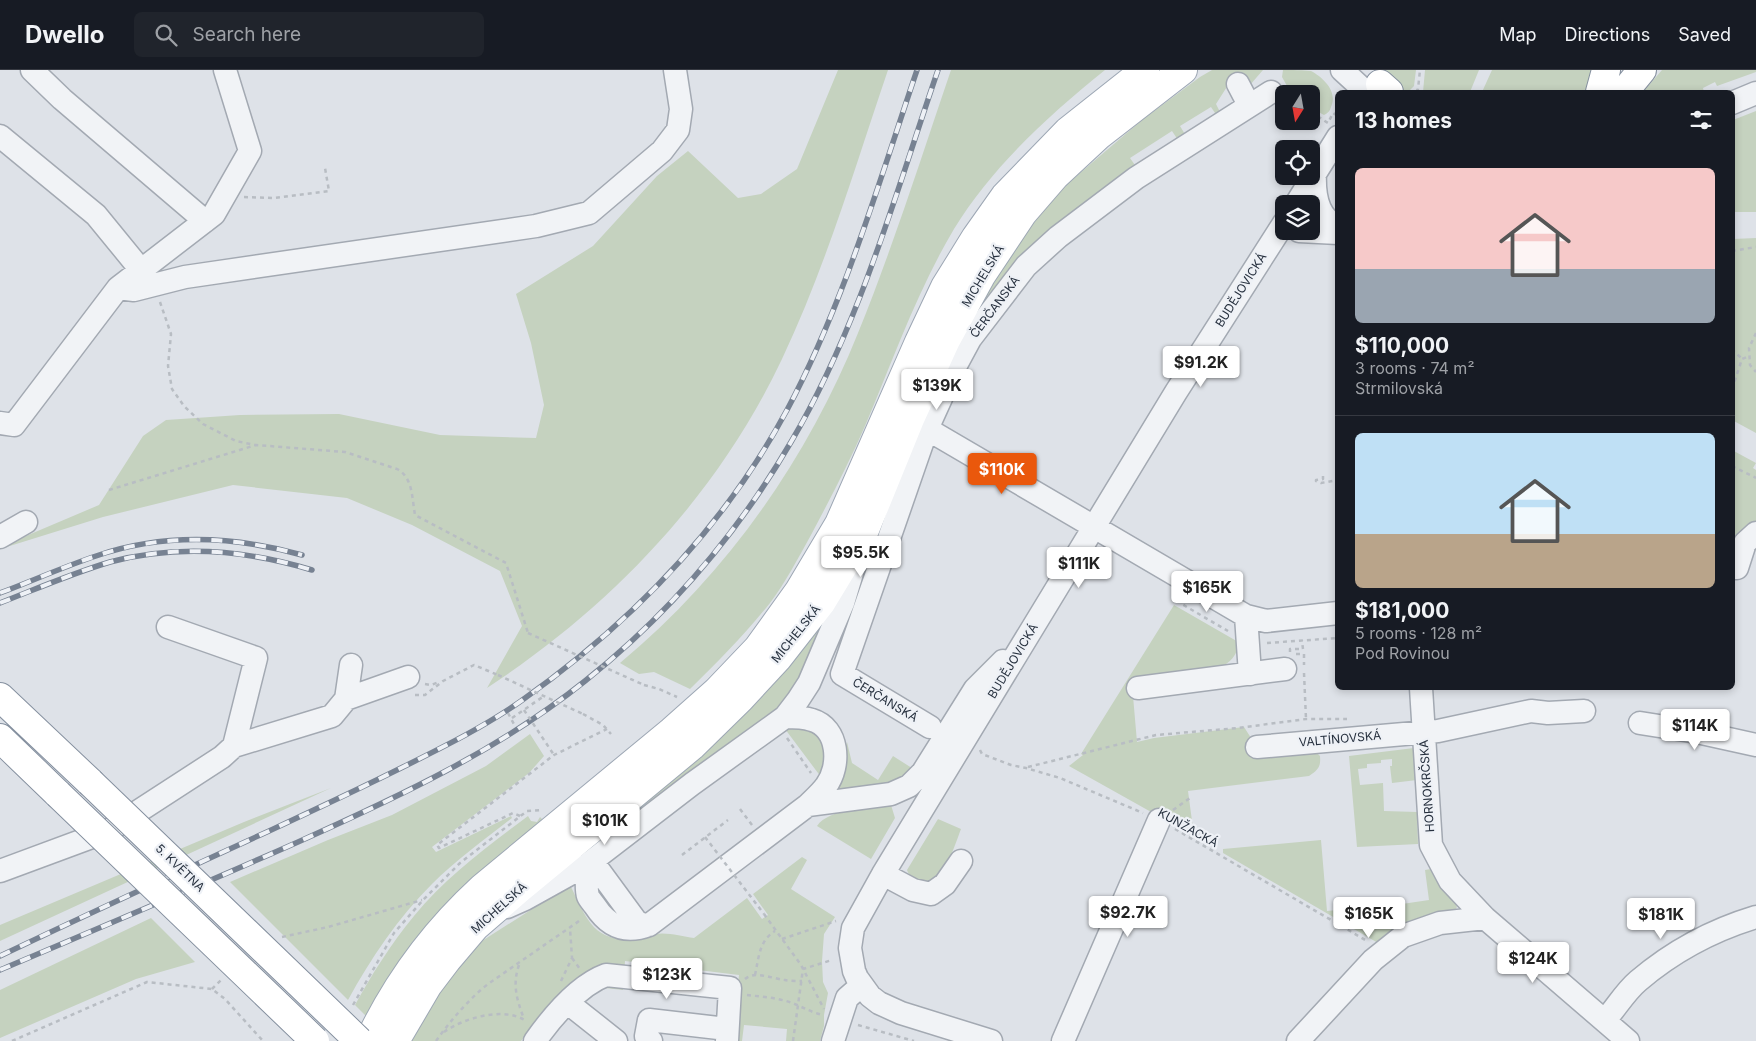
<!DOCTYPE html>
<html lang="en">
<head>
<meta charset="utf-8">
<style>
	:root { --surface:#171b24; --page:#20242c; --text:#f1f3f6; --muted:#9ea1a6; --line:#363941; --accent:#ea580c }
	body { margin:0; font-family:Inter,sans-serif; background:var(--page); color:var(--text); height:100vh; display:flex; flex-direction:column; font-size:19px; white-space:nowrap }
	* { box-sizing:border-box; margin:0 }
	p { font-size:16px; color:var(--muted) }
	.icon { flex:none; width:28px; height:28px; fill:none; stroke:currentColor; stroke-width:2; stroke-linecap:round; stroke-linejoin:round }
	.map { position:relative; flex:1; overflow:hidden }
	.drawer { position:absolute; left:1335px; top:20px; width:400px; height:600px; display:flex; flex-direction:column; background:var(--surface); border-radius:8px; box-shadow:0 2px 8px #0003 }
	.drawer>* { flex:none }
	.needle { width:32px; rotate:191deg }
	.controls { position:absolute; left:1275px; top:15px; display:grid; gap:10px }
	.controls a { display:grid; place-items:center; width:45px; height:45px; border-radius:8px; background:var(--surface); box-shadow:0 2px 8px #0003; font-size:25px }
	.price { position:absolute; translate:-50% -42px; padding:0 11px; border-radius:5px; background:#fff; color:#222; font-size:16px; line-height:32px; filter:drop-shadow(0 1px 2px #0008) }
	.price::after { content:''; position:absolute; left:50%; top:30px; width:15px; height:11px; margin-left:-8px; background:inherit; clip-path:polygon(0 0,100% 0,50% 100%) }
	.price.selected { background:var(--accent); color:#fff }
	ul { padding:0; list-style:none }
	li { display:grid; align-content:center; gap:10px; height:265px; padding:0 20px }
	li+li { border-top:1px solid var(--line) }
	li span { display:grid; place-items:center; height:155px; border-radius:8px; color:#555 }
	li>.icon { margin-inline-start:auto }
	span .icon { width:90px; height:90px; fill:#fffc; stroke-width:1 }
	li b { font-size:21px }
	h2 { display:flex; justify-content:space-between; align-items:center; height:60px; padding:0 20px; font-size:21px }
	header { display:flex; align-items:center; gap:30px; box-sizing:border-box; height:70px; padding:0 25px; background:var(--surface); border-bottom:1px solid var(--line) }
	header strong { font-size:24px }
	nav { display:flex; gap:28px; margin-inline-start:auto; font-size:18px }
	.search { width:350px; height:45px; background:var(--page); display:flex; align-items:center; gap:12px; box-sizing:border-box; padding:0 18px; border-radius:8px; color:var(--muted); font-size:19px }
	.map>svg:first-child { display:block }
	.green { fill:#c5d2bf }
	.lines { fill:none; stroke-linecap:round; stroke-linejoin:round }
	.minor-casing { stroke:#a3a9b2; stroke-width:25 }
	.major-casing { stroke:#9da7b4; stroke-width:30 }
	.highway-casing { stroke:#85909f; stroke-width:30 }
	.path { stroke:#b8bdc3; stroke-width:2.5; stroke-dasharray:4 4; stroke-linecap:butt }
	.minor { stroke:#f1f3f6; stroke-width:22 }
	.major { stroke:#fff; stroke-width:28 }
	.highway { stroke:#fff; stroke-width:28 }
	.rail-casing { stroke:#778292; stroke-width:5.5 }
	.rail { stroke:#eef1f6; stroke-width:4; stroke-dasharray:11; stroke-linecap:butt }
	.highway-bridge-casing { stroke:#85909f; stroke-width:30; stroke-linecap:butt }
	.path-bridge { stroke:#b8bdc3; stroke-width:2.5; stroke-dasharray:4 4; stroke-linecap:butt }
	.highway-bridge { stroke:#fff; stroke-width:28 }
	.labels { text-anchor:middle; stroke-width:4.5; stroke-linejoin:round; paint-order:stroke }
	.street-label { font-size:12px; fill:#27313f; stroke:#eef1f6 }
</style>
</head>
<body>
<header>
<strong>Dwello</strong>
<div class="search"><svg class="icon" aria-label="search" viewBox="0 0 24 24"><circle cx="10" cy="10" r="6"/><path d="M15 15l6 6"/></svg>Search here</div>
<nav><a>Map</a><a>Directions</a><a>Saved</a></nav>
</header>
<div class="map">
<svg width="1756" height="971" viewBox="0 0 1756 971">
	<rect width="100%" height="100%" fill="#dee2e8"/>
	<path class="green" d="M838,0H888C855,97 826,196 782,289C718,425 612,536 487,618L522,556L500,501L412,455L347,428L233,415L103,447L0,479V477L99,435L143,366L166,350L240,345L339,344L440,365L536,368L544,335L531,273L516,224L593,176L657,106L688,81L738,128L761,124L797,99Z
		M951,0H1105C1049,45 992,97 954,159C917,221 893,290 865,356C849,393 830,429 811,465C798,488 786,512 770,533C745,564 718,592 690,619L654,602L639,604L620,593C725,506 807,390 858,263C893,177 921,88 951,0Z
		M1212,0H1263L1250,15L1230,12L1216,34L1221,44L1217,46L1211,37L1180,56L1186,66L1178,70L1172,61L1130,88L1137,98L969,258L998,194L1059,121L1142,50L1200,7Z
		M1283,0C1291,0 1304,0 1311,1C1324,8 1338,22 1331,37C1330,41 1328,43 1324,45L1311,38V24L1291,23L1282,7Z
		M1382,0H1416L1414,16L1408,22H1401Z
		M1425,0H1479L1470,22H1423Z
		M1492,0H1597L1590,22H1482Z
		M1662,0H1756V2L1717,16L1715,12L1703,18L1704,22H1643Z
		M1756,41V142H1733V149V50Z
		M1756,168V363L1732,350L1733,169Z
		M1732,380L1756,393L1753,398L1756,400V452L1733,471Z
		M1174,535L1240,573C1236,586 1231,592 1219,598L1133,626L1137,672L1154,668L1244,657L1253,671L1313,679L1320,686C1321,697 1318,700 1309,706L1188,721L1194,766L1069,696L1083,685L1081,684Z
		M827,541C813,579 801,619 770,646L547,812Z
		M790,657C810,657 816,663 827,678L821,707L785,659Z
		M530,664L544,686L529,703L432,777L436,782L511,746L512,748C485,769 456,790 432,814C398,848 371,888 348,930L230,812L328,770L392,745L486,696Z
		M847,672L852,693L878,710L893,686L915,700L885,715L842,721L835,717Z
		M1414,678L1417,710L1392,713L1390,696H1392V689L1381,690V693L1367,694V698L1358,699L1360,715L1383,713L1384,741L1417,742L1418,774L1357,777L1349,686Z
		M331,718L0,871V855L244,752Z
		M891,735L895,748L871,789L817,756C829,738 871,738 891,735Z
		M528,746L531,751L537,752L540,747L542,749L369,949L355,935C372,904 391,874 414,846C446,807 488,776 528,746Z
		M938,749L961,759C955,774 941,824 918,811C912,807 909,806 907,800Z
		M1321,770L1327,841L1347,839L1348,841L1372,838V832L1383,831L1384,834L1401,832L1402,834L1429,830L1425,800L1431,799L1442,820L1455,833L1457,837C1451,847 1437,844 1427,846C1409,849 1394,863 1378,873L1223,783V779Z
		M802,787L807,790L791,819L835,847L824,864L822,891L823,912L828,923L824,945V956L820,971H786L787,959L744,955L742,971H732L739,905L625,891L623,920L605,918L596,915L537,953L521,971H406L410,961L471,878L565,818L571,817C586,847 593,872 632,869C640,869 647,865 655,864C667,862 682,866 694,868L747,828L762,849L768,845L753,824Z
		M151,848L195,892L136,909L0,968V920Z"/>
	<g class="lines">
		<g class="minor-casing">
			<path id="minor" d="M32,0L62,29L205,151
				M1342,0L1366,22
				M1238,14L1249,35
				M1732,33L1756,23
				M0,66L96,145L141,200
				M1315,102C1314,122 1316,148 1338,156
				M1296,134L1338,67
				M1299,161L1338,163
				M118,218L214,144L250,81L225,0
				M0,353L14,355L118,218L134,220L185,207L536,156L589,143L662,81L678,60L681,39L675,0
				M927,359L1246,546L1266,551L1338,543
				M0,467L26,452
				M1737,498L1745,473L1756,463
				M1246,546L1250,604
				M1138,618L1285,599
				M1421,618L1431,775L1450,811L1485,848L1628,971
				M346,629L408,607
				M1640,653L1697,662L1756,675
				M930,657L842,604L927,359L956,295L970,269L1026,196L1058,167L1136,108L1271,22
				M234,676L332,646L346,629L351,595
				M1257,677L1438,661L1531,641L1548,643L1584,641
				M808,735L891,724L909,716L923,702L975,619L1003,591
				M592,791L636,851L641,854L649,855
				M588,794C588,803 585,817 588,826C589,829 593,833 595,836C608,856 625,864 649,855L808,735C814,729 821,723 826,716C841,696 839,658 812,650C803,647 794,647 785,647
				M0,801L108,761L222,687L234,676L256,588L168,557
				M883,804L913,820L931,824L945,814L961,791
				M507,837L525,829L588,794L692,714L785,647L798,630L809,613L843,533L857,486
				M568,933L616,971
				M1605,950C1616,938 1625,922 1638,911C1672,882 1713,860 1756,847
				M535,971C552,947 579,915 606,905L730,918L727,971
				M651,971L646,966L649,950L727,959
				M833,971L847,928L862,915
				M991,971L901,943L879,933L870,926L857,908L854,901L850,878L853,858L883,804L1176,322L1284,153
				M1063,971L1159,750
				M1298,971L1373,890L1403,866L1440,853L1485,848"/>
		</g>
		<g class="major-casing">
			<path id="major" d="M369,971C397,912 434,862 482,818L672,661L717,621L758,578L799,521L839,454L919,272L945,217L976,167L1005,126L1068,61L1145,0
				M395,971L428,915L447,890L475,857L519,819L692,676L740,629L778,588L821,533L864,462L910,349L946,270L981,206L1023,143L1055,106L1098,66L1183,0"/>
		</g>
		<g class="highway-casing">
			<path id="highway" d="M1380,14L1389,22
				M1600,22L1606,0
				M1624,22L1642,0
				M0,627L90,712
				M0,668L58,724"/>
		</g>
		<path class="path" d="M1416,22L1418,19L1420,0
			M1311,42L1328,53L1333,43L1338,46
			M244,127L274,128L329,121L325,98
			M1732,181L1756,177
			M160,232L171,264L168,296L172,319L184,336L203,354L236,371L255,375
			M1756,263L1749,278L1750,295L1756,302
			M1732,279L1742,289
			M1732,319L1742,289L1749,286
			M1732,396L1756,408
			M1323,406V409L1316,410V411L1321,413L1338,410
			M109,420L256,375L345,382L397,399C413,407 412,429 415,445L506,493L528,563
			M1181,529L1180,533L1228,561
			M1267,573L1338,568
			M1290,582V579H1303L1302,571
			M1296,584H1304V595
			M1304,603L1306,649
			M425,614L431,615L439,612
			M644,615L659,619L677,627
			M415,625H425L443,611L474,595L498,605
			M508,643L515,656
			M583,644L603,655L611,664
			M512,648L544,626
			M787,668L811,703
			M980,680L982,684L1011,695L1026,698L1060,708L1143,743
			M1028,697L1156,665L1238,658L1306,649H1347
			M740,739L752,755
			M1173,740L1190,728
			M520,746L513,743L439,778L437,775L554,685L607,659
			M1175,759L1367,871
			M682,785L728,750
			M764,844L801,895L824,939
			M282,867L328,857L422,830
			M782,869L836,851
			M572,888L580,899
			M519,895C512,915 517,930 524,949
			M755,905C759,887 759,871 775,861
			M745,909C755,900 773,909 785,910C790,911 796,911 802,911
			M561,911L572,888L570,858
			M212,919L221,910
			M747,925C764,927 782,928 797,935C806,939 814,943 823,945
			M353,935L394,863L423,830L460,793L527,741L543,740
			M858,955L914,971
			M444,962C464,948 504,936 526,951
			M12,971L147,912L212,919L225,929L263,971
			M436,971C451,950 468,930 488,914L582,849
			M793,971L803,899L832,890"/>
		<use href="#minor" class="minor"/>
		<use href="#major" class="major"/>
		<use href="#highway" class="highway"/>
		<g class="rail-casing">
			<path id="rail" d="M0,523C32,511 63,497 96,486C163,463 234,466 302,485
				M0,533C36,519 73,503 110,492C178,474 246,480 312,500
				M0,886C90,843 179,802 269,761C314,740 359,719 403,697C443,677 484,657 521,631C630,554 723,459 787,340C844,233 878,115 917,0
				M0,900C99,858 199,816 298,772C398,727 499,680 585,611C668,545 738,463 791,372C859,257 895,125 938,0"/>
		</g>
		<use href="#rail" class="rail"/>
		<g class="highway-bridge-casing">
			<path id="highway-bridge" d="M90,712L359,971
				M58,724L315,971"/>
		</g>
		<path class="path-bridge" d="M528,563L644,615
			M498,605L583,644
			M524,640L554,685
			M705,767L764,844"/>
		<use href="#highway-bridge" class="highway-bridge"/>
	</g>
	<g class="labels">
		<g class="street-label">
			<text transform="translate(983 206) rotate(-59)" y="4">MICHELSKÁ</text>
			<text transform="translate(1241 220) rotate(-58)" y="4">BUDĚJOVICKÁ</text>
			<text transform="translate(995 237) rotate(-53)" y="4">ČERČANSKÁ</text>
			<text transform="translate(796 564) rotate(-51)" y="4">MICHELSKÁ</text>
			<text transform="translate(1013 591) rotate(-59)" y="4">BUDĚJOVICKÁ</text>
			<text transform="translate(885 630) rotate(31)" y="4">ČERČANSKÁ</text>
			<text transform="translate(1340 669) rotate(-5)" y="4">VALTÍNOVSKÁ</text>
			<text transform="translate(1427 716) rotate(-94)" y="4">HORNOKRČSKÁ</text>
			<text transform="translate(1188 758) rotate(29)" y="4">KUNŽACKÁ</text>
			<text transform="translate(180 798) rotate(44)" y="4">5. KVĚTNA</text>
			<text transform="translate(499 838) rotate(-42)" y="4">MICHELSKÁ</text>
		</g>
	</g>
</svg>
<div class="controls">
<a><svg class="needle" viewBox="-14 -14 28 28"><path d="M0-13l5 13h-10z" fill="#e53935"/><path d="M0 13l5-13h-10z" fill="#9ea1a6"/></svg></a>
<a><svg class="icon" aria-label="locate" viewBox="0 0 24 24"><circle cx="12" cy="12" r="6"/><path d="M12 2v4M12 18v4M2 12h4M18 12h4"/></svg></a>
<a><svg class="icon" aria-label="layers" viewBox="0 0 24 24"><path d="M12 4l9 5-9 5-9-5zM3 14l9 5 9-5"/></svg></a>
</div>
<b class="price" style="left:1201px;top:318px">$91.2K</b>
<b class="price" style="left:937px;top:341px">$139K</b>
<b class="price selected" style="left:1002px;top:425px">$110K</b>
<b class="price" style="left:861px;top:508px">$95.5K</b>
<b class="price" style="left:1079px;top:519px">$111K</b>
<b class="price" style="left:1207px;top:543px">$165K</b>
<b class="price" style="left:1695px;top:681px">$114K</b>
<b class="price" style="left:605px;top:776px">$101K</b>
<b class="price" style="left:1128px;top:868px">$92.7K</b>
<b class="price" style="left:1369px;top:869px">$165K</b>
<b class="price" style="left:1661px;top:870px">$181K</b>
<b class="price" style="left:1533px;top:914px">$124K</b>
<b class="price" style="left:667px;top:930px">$123K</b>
<section class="drawer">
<h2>13 homes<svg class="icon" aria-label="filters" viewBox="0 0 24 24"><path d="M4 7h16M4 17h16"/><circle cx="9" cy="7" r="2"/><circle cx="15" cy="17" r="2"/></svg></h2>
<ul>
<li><span style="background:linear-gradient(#f6c9c9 65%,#9aa5b1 0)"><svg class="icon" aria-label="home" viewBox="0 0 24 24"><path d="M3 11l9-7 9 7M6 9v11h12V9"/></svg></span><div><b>$110,000</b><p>3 rooms · 74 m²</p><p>Strmilovská</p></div></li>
<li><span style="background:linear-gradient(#bfe0f5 65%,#b9a48a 0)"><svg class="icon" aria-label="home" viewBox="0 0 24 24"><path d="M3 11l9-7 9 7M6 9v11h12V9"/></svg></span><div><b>$181,000</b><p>5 rooms · 128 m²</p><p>Pod Rovinou</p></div></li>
</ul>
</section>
</div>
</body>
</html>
